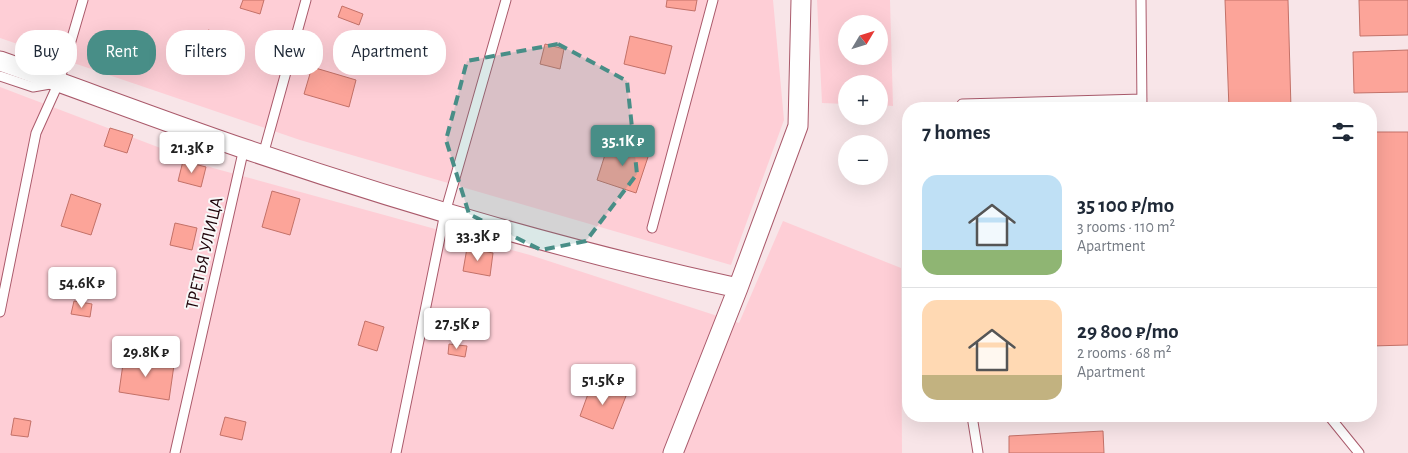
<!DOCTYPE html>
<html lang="en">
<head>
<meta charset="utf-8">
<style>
	:root { --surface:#fff; --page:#f6f6f7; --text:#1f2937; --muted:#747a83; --line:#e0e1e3; --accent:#488e87 }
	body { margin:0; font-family:"Alegreya Sans",sans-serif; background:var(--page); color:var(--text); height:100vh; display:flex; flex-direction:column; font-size:19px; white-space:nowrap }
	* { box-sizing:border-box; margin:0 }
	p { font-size:16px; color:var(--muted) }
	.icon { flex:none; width:28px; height:28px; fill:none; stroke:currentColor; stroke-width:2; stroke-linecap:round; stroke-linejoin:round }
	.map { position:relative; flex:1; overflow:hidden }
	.side { position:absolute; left:902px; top:102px; width:475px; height:320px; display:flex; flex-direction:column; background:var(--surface); border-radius:20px; box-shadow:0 5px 20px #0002 }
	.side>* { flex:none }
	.top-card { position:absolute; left:15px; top:30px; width:475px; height:45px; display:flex; gap:10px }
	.needle { width:32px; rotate:52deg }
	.tools { position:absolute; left:838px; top:15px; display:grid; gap:10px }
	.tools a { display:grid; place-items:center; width:50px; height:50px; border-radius:50%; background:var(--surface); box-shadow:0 5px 20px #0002; font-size:25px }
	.price { position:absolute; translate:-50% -42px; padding:0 11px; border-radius:5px; background:#fff; color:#222; font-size:16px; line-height:32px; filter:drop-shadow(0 1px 2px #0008) }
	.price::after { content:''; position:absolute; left:50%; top:30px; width:15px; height:11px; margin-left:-8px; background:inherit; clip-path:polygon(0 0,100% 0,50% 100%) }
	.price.selected { background:var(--accent); color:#fff }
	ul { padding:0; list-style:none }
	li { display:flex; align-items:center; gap:15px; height:125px; padding:0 20px }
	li+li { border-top:1px solid var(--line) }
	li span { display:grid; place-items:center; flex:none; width:140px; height:100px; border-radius:15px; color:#555 }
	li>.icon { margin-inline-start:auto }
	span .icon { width:60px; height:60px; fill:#fffc; stroke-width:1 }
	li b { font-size:21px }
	h2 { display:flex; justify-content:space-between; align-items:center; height:60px; padding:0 20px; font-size:21px }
	.chip { padding:0 18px; border-radius:20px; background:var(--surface); box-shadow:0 5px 20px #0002; font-size:18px; line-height:45px }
	.chip.selected { background:var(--accent); color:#fff }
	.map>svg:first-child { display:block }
	.green { fill:#feced6; fill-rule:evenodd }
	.building { fill:#fca499; stroke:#c37168 }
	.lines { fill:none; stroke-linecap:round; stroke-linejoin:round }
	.lane-casing { stroke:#aa5a6b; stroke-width:11 }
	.street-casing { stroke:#aa5a6b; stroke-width:21 }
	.lane { stroke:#fff; stroke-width:9 }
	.street { stroke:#fff; stroke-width:19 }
	.marked { fill:#488e87; fill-opacity:0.2; stroke:#488e87; stroke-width:4; stroke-dasharray:10 6; stroke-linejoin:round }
	.labels { text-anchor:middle; stroke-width:4; stroke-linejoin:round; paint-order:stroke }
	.street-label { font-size:18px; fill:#1f0309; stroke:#f8f8f8 }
</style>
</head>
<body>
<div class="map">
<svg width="1408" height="453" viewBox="0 0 1408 453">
	<rect width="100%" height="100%" fill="#f8e5e8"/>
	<path class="green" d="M0,0H773L784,120L731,265L300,140L0,38Z
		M817,0H890L893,106L879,105V84H846V104L822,103ZM846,24H879V56H846Z
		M0,87L213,168L530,255L739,323L783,221L901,268L902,453H0Z"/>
	<path class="building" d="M243,0H264L260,14L240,8Z
		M667,0H697L695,11L666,7Z
		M1225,0H1288L1291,109H1229Z
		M1359,0H1408V35L1360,36Z
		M342,6L363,14L359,25L338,17Z
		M208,30L223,34L214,67L199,63Z
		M630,36L672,46L665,74L624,64Z
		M545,44L564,49L560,69L540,64Z
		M1408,50V92L1354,93L1353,52Z
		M312,67L356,80L349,107L304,94Z
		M110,128L133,135L127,153L104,146Z
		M1371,132H1408V345L1371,346Z
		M609,142L649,154L636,193L597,180Z
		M183,161L206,167L201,187L178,181Z
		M272,191L300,199L290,235L262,227Z
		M71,194L101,204L91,235L61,226Z
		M175,223L197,228L192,250L170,245Z
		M467,248L493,253L490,276L463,271Z
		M74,301L92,304L90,317L71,314Z
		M365,321L384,327L377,351L358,345Z
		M449,344L467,346L465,357L448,354Z
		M124,357L174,365L169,400L119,392Z
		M592,383L626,396L613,429L580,416Z
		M225,417L246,422L242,440L220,435Z
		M14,418L31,421L28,437L11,435Z
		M1103,431L1104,453H1009V436Z"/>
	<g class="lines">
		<g class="lane-casing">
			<path id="lane" d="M1141,0L1142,109
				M0,76L33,87L50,84
				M962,109V104L1142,99
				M263,155L306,0
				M652,228L713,0
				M0,312L36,133L59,82L83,0
				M972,416L978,453
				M1329,416L1359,453
				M175,453L244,148
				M396,453L445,213L506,0"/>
		</g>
		<g class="street-casing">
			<path id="street" d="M0,61C82,90 163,121 245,149C407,204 571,252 738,288
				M673,453L738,288L798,126L801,0"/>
		</g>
		<use href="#lane" class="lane"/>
		<use href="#street" class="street"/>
	</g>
	<path class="marked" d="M558,44L627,81L637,174L586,241L541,250L469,214L446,140L467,61Z"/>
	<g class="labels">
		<g class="street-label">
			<text transform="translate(204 253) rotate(-77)" y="6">ТРЕТЬЯ УЛИЦА</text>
		</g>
	</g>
</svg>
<div class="tools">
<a><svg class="needle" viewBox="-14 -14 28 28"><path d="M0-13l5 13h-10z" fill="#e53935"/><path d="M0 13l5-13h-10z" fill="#747a83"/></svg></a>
<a>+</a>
<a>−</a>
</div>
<b class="price selected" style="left:623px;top:167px">35.1K ₽</b>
<b class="price" style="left:192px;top:174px">21.3K ₽</b>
<b class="price" style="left:478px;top:262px">33.3K ₽</b>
<b class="price" style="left:82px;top:309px">54.6K ₽</b>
<b class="price" style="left:457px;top:350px">27.5K ₽</b>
<b class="price" style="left:146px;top:378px">29.8K ₽</b>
<b class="price" style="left:603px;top:406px">51.5K ₽</b>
<div class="top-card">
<a class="chip">Buy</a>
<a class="chip selected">Rent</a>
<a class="chip">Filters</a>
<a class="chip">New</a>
<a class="chip">Apartment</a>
</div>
<section class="side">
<h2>7 homes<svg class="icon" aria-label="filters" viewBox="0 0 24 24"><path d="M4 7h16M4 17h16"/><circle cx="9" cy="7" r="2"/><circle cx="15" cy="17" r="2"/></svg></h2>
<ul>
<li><span style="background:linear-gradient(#bfe0f5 75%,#8fb573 0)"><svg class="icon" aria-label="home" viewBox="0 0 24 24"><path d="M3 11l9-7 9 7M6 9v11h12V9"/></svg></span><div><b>35 100 ₽/mo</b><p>3 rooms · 110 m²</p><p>Apartment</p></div></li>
<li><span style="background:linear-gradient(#ffd9b3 75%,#c2b280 0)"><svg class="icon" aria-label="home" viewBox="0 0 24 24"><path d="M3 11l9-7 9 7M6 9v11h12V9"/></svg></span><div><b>29 800 ₽/mo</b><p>2 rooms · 68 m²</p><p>Apartment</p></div></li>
</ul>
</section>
</div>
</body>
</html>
